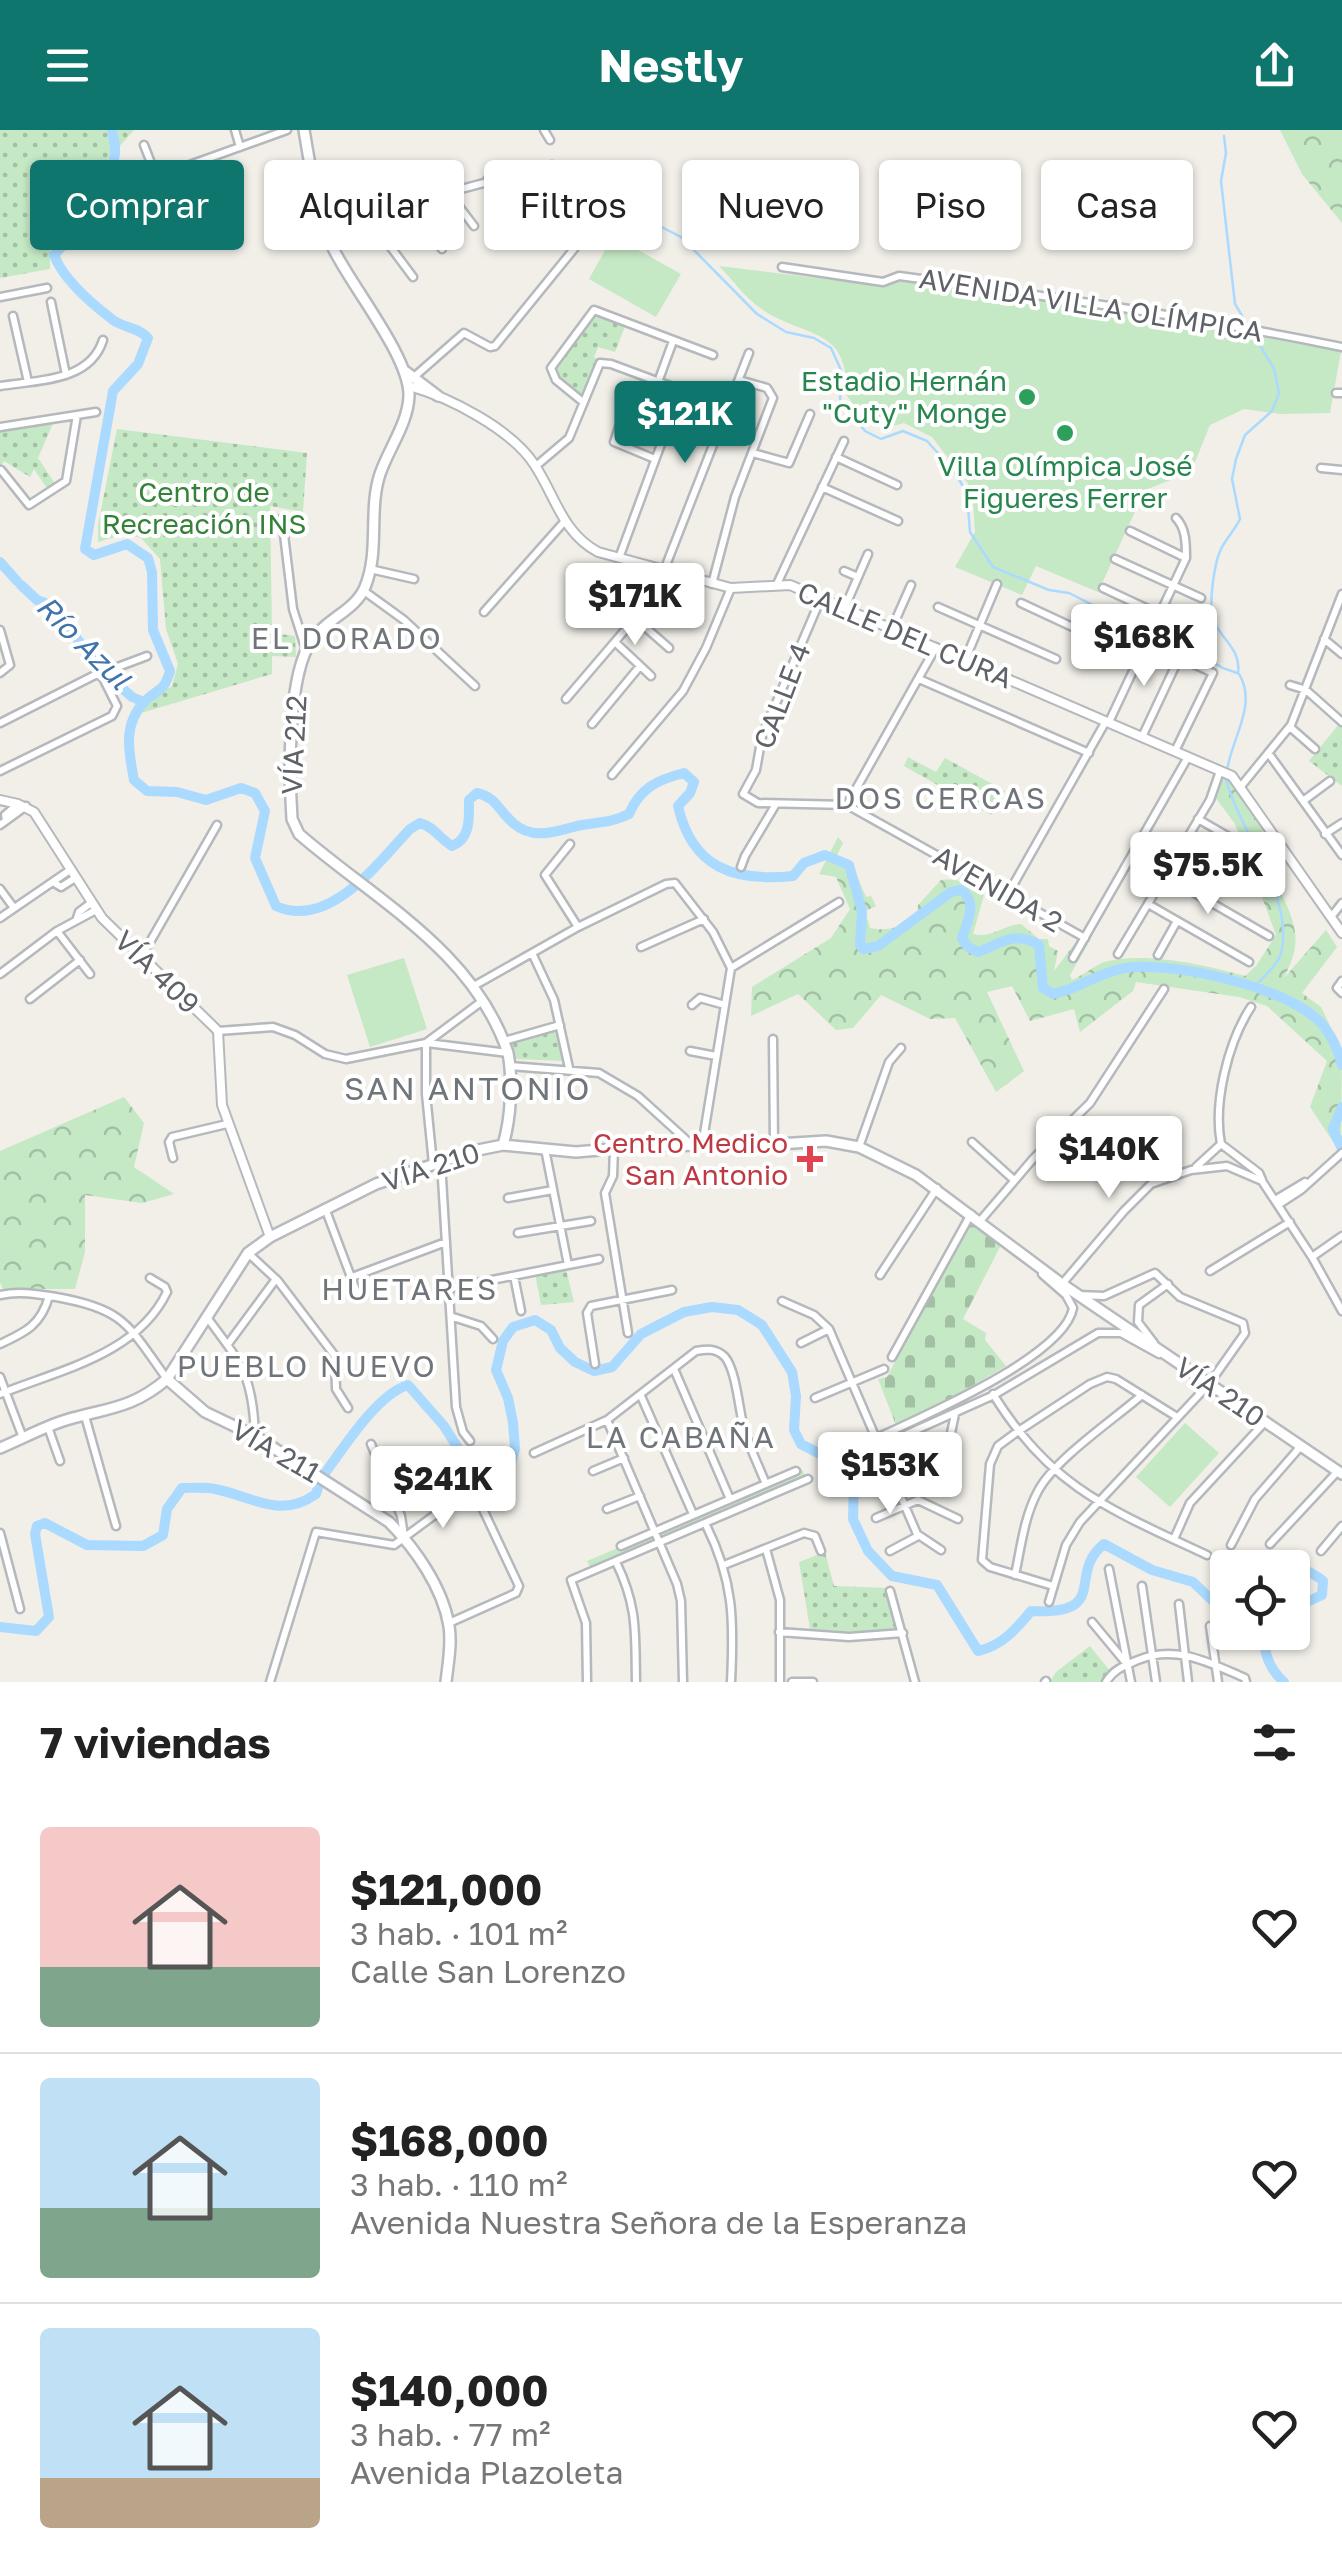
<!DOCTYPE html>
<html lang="es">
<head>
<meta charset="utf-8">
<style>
	:root { --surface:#fff; --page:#f6f6f6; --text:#222; --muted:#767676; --line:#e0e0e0; --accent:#0f766e }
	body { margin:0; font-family:"Golos Text",sans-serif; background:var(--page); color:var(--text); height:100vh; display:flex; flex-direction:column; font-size:38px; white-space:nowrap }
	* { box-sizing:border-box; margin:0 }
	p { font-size:32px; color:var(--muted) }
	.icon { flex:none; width:55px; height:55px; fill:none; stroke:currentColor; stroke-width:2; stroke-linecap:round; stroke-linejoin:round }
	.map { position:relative; height:1552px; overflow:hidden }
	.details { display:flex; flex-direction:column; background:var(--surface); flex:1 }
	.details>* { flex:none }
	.banner { position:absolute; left:30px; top:30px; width:1282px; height:90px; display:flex; gap:20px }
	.tools { position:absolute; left:1210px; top:1420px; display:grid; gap:20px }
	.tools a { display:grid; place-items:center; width:100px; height:100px; border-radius:10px; background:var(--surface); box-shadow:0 2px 8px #0004; font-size:50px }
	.price { position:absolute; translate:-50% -85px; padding:0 22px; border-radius:10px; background:#fff; color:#222; font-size:32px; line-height:65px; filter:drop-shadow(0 2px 5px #0008) }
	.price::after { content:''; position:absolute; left:50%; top:60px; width:30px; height:22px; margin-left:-15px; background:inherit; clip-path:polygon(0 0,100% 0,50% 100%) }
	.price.active { background:var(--accent); color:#fff }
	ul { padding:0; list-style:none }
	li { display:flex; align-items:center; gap:30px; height:250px; padding:0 40px }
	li+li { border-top:2px solid var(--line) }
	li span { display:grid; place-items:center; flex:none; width:280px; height:200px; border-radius:10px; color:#555 }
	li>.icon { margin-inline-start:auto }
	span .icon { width:120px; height:120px; fill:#fffc; stroke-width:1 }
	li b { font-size:42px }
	h2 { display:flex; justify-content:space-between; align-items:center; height:120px; padding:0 40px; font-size:42px }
	.tag { padding:0 35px; border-radius:10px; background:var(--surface); box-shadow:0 2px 8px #0004; font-size:35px; line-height:90px }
	.tag.active { background:var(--accent); color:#fff }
	header { display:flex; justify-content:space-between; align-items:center; height:130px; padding:0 40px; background:var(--accent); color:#fff; font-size:45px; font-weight:700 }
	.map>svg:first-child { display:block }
	.grass { fill:#c5e8c5 }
	.forest { fill:url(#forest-crowns) }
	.cemetery { fill:url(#cemetery-stones) }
	.park { fill:url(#park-dots) }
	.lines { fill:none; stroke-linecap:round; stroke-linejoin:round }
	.stream { stroke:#aadaff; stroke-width:2.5 }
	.river { stroke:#aadaff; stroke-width:10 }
	.minor-casing { stroke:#b5b8bc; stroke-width:11 }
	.tertiary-casing { stroke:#b5b8bc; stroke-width:12 }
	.secondary-casing { stroke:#b6babf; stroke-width:14 }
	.minor { stroke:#fff; stroke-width:6 }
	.tertiary { stroke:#fff; stroke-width:8 }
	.secondary { stroke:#fff; stroke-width:9 }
	.leisure-dot { fill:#2e9e5b; stroke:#fff; stroke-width:4 }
	.health-dot { fill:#e0444e; stroke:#fff; stroke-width:4 }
	.labels { text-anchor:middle; stroke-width:8; stroke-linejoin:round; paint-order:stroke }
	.street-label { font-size:28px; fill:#5f6368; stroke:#fff }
	.leisure-label { font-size:28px; fill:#27864d; stroke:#fff; text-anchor:end }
	.park-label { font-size:28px; fill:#348238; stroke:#fff }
	.health-label { font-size:28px; fill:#be3a42; stroke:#fff; text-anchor:end }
	.neighbourhood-label { font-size:30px; letter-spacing:2.5px; fill:#70757a; stroke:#fff }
	.water-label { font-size:30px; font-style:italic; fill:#4174aa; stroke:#fff }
	.quarter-label { font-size:32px; letter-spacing:2.5px; fill:#70757a; stroke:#fff }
</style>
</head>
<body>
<header><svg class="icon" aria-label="menu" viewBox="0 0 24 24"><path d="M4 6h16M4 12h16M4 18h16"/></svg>Nestly<svg class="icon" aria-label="share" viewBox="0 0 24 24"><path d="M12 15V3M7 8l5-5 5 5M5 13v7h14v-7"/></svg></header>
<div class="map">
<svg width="1342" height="1552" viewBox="0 0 1342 1552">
	<defs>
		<pattern id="forest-crowns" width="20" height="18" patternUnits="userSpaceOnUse" patternTransform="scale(2.5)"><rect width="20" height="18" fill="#c5e8c5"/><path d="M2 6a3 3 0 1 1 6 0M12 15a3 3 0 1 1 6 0" fill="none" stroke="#a3c0a4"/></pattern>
		<pattern id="cemetery-stones" width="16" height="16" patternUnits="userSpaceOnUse" patternTransform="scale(2.5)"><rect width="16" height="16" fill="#c5e8c5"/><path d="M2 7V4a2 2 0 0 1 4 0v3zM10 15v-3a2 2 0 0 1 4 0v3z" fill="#a3c0a4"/></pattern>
		<pattern id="park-dots" width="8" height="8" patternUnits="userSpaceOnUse" patternTransform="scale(2.5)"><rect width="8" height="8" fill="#c5e8c5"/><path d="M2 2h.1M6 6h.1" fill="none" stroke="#a3c0a4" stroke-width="1.8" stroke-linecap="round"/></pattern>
	</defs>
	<rect width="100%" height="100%" fill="#f1efe8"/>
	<path class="grass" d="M613,106L681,144L656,187L589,149Z
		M719,136L881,156L896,151L1066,174L1341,221L1330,283L1280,284L1244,279L1210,295L1191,342L1145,360L1098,462L1036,436L1022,465L955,437L975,402L972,359L932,307L904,293C873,303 863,289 846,264C850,197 805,208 763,180C746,169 733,150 719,136Z
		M404,828L427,899L370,917L347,845Z
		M1185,1293L1219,1323L1170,1377L1136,1347Z
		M802,1340L806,1347L591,1439L587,1431Z"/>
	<path class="forest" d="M1280,0H1342V93L1302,44Z
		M1221,647L1233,650L1264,696C1250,731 1301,775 1295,817C1294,827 1288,839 1284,848L1326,800L1337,817L1302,863L1321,877L1342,921L1341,1024L1310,977L1327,931L1267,876L1239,867L1136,852L1133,861L1080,902L1074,879L1030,891L1012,856L987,862L1024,941L996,962L955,888L930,889L881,865L853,898L836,900L798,864L751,886L752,857L831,808L850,779L836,747L819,744L838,707L843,713L837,725L851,732L866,767L871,766L876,776L865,781L870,798C890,802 902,797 917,784L918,775L941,750C959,748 970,754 984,765L973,804C992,809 1003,795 1021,794L1039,809H1048L1049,816L1058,821L1054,841L1079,808L1088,814L1070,845L1072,850C1085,845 1095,834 1108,831C1149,822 1205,835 1245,846L1256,836L1276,805L1235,694L1215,667Z
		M124,967L144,993L134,1037L174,1064L142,1073L85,1065V1122L75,1159H3L0,1152V1021Z"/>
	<path class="cemetery" d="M969,1092L1001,1115L963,1189L986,1203L985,1210L1006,1236L936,1277L896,1295L878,1249L887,1247Z"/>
	<path class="park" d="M0,0H134L109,28L84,75L50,120V139L0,148Z
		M594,182L626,194L615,222L598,217L594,227L597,229L582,268L558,249L554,237Z
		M54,291L38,328L56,355L48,360L34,339L30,347L4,331L0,338V301Z
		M117,299L307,323L303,382L270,376L272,503L295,506L296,527L272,526V544L141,583L146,574L172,556L178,534L166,499L160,429L141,408L125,404L98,412V395Z
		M1339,594L1342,596V656L1309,631Z
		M908,627L936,642L945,628L1005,661L991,685L904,636Z
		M555,898L563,931L516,929L512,910Z
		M566,1139L574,1172L541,1175L535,1143Z
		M825,1422L834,1456L886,1458L897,1500L874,1503L810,1499L799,1432Z
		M1090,1516L1110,1541L1103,1552H1050L1056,1542Z"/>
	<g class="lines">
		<path class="stream" d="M1224,6L1226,23L1221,51L1235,174L1274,239L1279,263L1272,281L1245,305L1236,329L1232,349L1240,389C1235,399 1228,407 1222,417C1214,432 1207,479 1215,494C1225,512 1241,521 1238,543
			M542,65L567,63L592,54L607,58L642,87L681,107L757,184L786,202L814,208L831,218L841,240L840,270L865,301L881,309L903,301L927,311L954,341L967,363L970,402L993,437L1049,460L1069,463L1148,503
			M1153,506L1188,518L1223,538L1237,543
			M1227,641C1231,609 1258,575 1239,544
			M1226,649C1238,699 1298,772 1280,826C1276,837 1263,847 1255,856"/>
		<path class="river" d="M112,0C113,7 116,17 115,24C111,60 78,100 54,125C63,149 92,174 113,190C124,198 138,197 148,208L138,234L113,261L85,419L94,425L127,414L148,428L152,442L153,500L170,541C163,564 159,557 145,571C122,594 129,623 134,650L147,661L177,662L206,670L241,658L255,663L265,681L255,728L276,776C329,800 377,734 410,699L420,693C434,697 439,708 452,716C471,709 469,687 469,670L477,663C496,667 499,681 513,693C535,712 557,700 582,695C600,692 613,692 629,684C640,658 657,650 684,643L694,652L690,663L678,676C692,738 734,752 793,746L804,733L825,725L849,735L862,781L860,815L863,819L878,816L951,762L961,760C978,772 968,790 962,808L968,817L978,822C1002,813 1015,800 1039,815L1043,858L1053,864C1079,859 1099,842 1125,838C1173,831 1289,857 1322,894C1332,906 1338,919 1342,935
			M0,432L17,451
			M21,455L37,470L53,476L98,537L132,567L144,572
			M1342,977L1333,999L1342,1019
			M323,1346C342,1320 377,1264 408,1255L444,1296L470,1337L492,1343L509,1338L515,1319L513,1293L508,1268L496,1240L503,1211L513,1197L535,1190L551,1200L560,1218L575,1232L594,1241L612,1237L641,1204L684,1182L712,1177L738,1180L762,1195L792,1242L796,1266L794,1300L801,1314L837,1333L854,1353L853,1389L868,1421L892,1446L937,1455L978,1521C1002,1516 1016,1499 1031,1481C1112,1485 1066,1444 1104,1414L1152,1440L1193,1452L1217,1475L1228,1474
			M1250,1438C1276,1431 1302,1434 1323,1451L1322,1465L1292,1479
			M0,1497L36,1501L49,1487L35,1404L37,1396L45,1393L87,1415L143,1416L163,1405L167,1379L182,1358C193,1358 205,1357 215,1359C252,1366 280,1390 316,1364L320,1351
			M1265,1502C1262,1521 1270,1540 1284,1552"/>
		<g class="minor-casing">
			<path id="minor" d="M235,0L240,17
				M544,0L550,10
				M144,15L156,46
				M487,50L509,76
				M131,56L287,0
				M314,56L404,45
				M448,62L474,96
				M407,72L442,119
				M366,84L413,147
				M325,99L366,84L552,35
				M782,137L883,152L899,146C1047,166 1195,187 1342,217
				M0,167L47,158
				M51,172L66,245
				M13,186L28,252
				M414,247L464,203L490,217L495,216L591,98
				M658,252L673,211
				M0,256C37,250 90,252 103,210
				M681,260L703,268
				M1336,263H1342
				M629,268L614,312L655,329
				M583,272L556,250L551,238L594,180L713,225
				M0,297L96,282
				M753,323L789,333L810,284
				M836,327L897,355
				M536,336L569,308L600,233L611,234L681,260L619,428
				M1321,338L1342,340
				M1,340L29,375L66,351L77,285
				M822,357L898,391
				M282,388L293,479L306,520
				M1130,401L1186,428
				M1115,429L1201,468
				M370,439L414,449
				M844,441L858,447
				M712,454L735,367L773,268L767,258L739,250
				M777,454L844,311
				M1103,458L1208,507
				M364,461L404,490L475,556
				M654,466L681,492
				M821,468L762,606L756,640L743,664L758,673L847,675L1085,808
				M1021,473L1139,528
				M845,477L868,424
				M938,477L1056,529
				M484,482L564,392
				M636,489L669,518
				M892,498L911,455
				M0,500L10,535L0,543
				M1324,509L1342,524
				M1146,512L1213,543L1175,621
				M616,513L651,546
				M965,530L997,454
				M99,544L147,526
				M919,549L1089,623
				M1290,555L1306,560L1342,592
				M566,569L654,466L749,223
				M1109,592L1186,428C1186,414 1186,398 1176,388
				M0,593L97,544L103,548L117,576L112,586L0,641
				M592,594L640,536
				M1290,597L1315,619
				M1142,607L1179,528
				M1269,624L1342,725
				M612,645L683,561L706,518L731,458
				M1242,655L1291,595L1342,464
				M1303,671L1330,651
				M847,675L936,517
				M1198,689L1236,711
				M6,690L5,685L18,674
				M0,695L26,676
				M1325,704L1342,693
				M570,714L545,745L578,797
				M1181,718L1255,761
				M741,737L745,726L776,674
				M1165,746L1269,806
				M53,752L61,757L75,748
				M0,759L14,778
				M1008,764L1106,591
				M1148,774L1249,832
				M1331,787L1342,773
				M0,788L70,740
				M77,788L79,782L91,773
				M57,801L90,844
				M641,817L704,789
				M532,823L554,870L569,938
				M1118,824L1210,670L1220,641
				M1158,825L1177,791
				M142,826L217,695
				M1073,828L1188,627
				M731,838L839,772
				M0,844L57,801L96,780
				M1342,851L1337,858L1342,863
				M472,857L578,797L666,754L675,753L713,802L731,838L702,1016
				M30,869L80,830
				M692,875L700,868L725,875
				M218,901L273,897L295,905L325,924L346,929L426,913L481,872
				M773,909L774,1014
				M504,911L560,895
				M426,913V964L433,1034
				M427,913L508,923
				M690,921L716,926
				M510,936L599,943L638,966L693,1016
				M972,1012L1014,1050
				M1221,1014L1259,1043L1262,1050
				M859,1017L889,932L901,918
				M614,1018L613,1046L605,1063L628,1203
				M545,1019L568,1135
				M173,1028L169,1012L172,1007L227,994
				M441,1032L456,1277L463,1302L470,1311
				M1196,1037L1221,1014C1213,973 1228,912 1251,877
				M508,1068L553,1060
				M1275,1070L1305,1052
				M1278,1075L1301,1060L1342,1023
				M325,1078L357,1163
				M980,1091L1033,1029L1090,973L1164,859
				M518,1103L591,1091
				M248,1123L278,1151L335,1226L336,1259L348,1278
				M1312,1127L1342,1106
				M1210,1141L1290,1092
				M1042,1144L1066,1165L1073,1178C1064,1230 900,1296 853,1319L856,1327L994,1265L1098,1203H1121L1159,1224
				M880,1145L937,1058
				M514,1146L521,1181
				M352,1147L446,1112
				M1062,1154L1124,1081L1151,1054L1191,1040L1227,1036L1262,1051L1312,1127L1342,1181
				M451,1158L599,1129
				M0,1165C19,1161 37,1164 56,1167C125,1179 128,1195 167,1249
				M782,1171L814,1185L829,1199L917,1404L941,1420
				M206,1186C241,1233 253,1245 255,1306
				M453,1187L481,1196L493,1209
				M801,1213L829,1199
				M1154,1213L1138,1192L1139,1175L1168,1154
				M0,1214C26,1202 41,1195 49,1166
				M228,1214L276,1149
				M892,1227L971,1084
				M595,1234L587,1183L591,1176L672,1160
				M674,1239L730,1369
				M0,1247L23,1308
				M0,1264C59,1240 137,1225 167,1162L165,1157L150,1148
				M993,1264C1051,1358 1111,1380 1207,1425
				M641,1266L693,1384
				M815,1268L884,1239
				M85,1286L116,1396
				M607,1290L677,1454L681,1471L683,1552
				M48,1297L60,1331
				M371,1314L401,1386L404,1406
				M534,1323L607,1290L696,1221C707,1219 716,1218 725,1227C737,1242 739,1283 745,1303C751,1320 759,1337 766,1354
				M593,1341L624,1328
				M941,1350L955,1284
				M861,1360L893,1347
				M607,1379L640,1366
				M436,1384L446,1352L456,1346L457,1362L480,1373L519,1456L516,1463L449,1493
				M876,1388L918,1370L958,1389
				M706,1395C734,1451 734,1491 731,1552
				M0,1403L20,1479
				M1174,1409L1190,1373L1265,1292
				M1270,1414L1338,1341
				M1231,1415L1255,1369L1301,1316
				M621,1416L796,1341
				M766,1419L780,1470V1552
				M890,1421L918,1406
				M1321,1421L1342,1396
				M616,1432C638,1477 635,1503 636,1552
				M724,1435L804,1403L815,1406L821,1421
				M1109,1439L1131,1552
				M1015,1445C1021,1417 1024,1387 1038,1361C1055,1329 1113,1290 1142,1265
				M1053,1456L990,1437L982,1430L990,1334L998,1316L1017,1302L1090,1254L1107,1247L1116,1249L1177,1287
				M1142,1456L1156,1552
				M890,1461L915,1552
				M1049,1472L1066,1415L1080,1392L1209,1254L1245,1203L1243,1193L1180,1167L1155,1143L1104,1166L1078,1165
				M1179,1474L1188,1552
				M1092,1492L1126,1533
				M1210,1496L1218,1552
				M779,1502L849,1507L903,1503
				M270,1552L316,1402L394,1415L436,1384L469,1368
				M587,1552L586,1493L571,1450L808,1349
				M792,1552H813
				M1045,1552L1046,1551
				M1106,1552C1114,1539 1124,1536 1138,1530C1176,1514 1210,1533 1245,1548L1246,1552"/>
		</g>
		<g class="tertiary-casing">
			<path id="tertiary" d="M409,256C449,267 511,299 534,334C555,365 562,403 598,422L731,458L790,455L1232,646L1342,803
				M0,670L18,674L34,682L102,788L218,901L222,975L270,1107"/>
		</g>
		<g class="secondary-casing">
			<path id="secondary" d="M304,0C311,40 316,80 333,118C351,156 410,227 409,266C408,293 389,318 380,344C368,380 380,421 365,457C356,480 326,489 312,510C287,545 289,645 292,689L299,704C375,770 474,821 508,923C513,950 511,988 503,1015
				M405,241L438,266
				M167,1249L205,1282L255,1306L389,1392C415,1418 443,1458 449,1496C452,1514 448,1534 446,1552
				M0,1318C22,1309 43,1297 66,1290C107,1278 132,1279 167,1249L248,1123L270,1107L376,1054L473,1021L503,1015L576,1022L657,1015L747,1016L826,1011L859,1017L916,1045L1062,1154L1342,1344"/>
		</g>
		<use href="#minor" class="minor"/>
		<use href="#tertiary" class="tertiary"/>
		<use href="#secondary" class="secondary"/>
	</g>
	<g class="leisure-dot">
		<circle cx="1027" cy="267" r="10"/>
		<circle cx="1065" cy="303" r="10"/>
	</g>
	<path class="health-dot" d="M805 1014h10v10h10v10h-10v10h-10v-10h-10v-10h10z"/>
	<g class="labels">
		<g class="street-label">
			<text transform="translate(1091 175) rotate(9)" y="10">AVENIDA VILLA OLÍMPICA</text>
			<text transform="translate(905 505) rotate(23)" y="10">CALLE DEL CURA</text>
			<text transform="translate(782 566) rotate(-69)" y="10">CALLE 4</text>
			<text transform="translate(294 615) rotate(-87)" y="10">VÍA 212</text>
			<text transform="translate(998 759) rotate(30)" y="10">AVENIDA 2</text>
			<text transform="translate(157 842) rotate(44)" y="10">VÍA 409</text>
			<text transform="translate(431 1037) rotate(-18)" y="10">VÍA 210</text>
			<text transform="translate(1220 1262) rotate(34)" y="10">VÍA 210</text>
			<text transform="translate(276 1321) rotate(30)" y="10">VÍA 211</text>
		</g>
		<g class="leisure-label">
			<text x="1007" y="261">Estadio Hernán<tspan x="1007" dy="32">"Cuty" Monge</tspan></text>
			<text x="1065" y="346" text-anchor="middle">Villa Olímpica José<tspan x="1065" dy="32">Figueres Ferrer</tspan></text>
		</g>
		<g class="park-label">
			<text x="204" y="372">Centro de<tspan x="204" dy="32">Recreación INS</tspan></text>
		</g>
		<g class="health-label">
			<text x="788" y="1023">Centro Medico<tspan x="788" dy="32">San Antonio</tspan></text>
		</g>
		<g class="neighbourhood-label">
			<text x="347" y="519">EL DORADO</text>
			<text x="941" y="679">DOS CERCAS</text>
			<text x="410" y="1170">HUETARES</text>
			<text x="307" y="1247">PUEBLO NUEVO</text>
			<text x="681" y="1318">LA CABAÑA</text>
		</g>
		<g class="water-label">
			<text transform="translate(83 513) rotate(45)" y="10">Río Azul</text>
		</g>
		<g class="quarter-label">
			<text x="468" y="970">SAN ANTONIO</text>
		</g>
	</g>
</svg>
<div class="tools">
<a><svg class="icon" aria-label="locate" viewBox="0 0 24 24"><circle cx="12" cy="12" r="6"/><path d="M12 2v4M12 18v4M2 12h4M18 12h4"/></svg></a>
</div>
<b class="price active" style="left:685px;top:336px">$121K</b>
<b class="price" style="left:635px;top:518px">$171K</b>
<b class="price" style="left:1144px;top:559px">$168K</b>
<b class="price" style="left:1208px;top:787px">$75.5K</b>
<b class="price" style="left:1109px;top:1071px">$140K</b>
<b class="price" style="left:890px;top:1387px">$153K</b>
<b class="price" style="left:443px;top:1401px">$241K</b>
<div class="banner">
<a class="tag active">Comprar</a>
<a class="tag">Alquilar</a>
<a class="tag">Filtros</a>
<a class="tag">Nuevo</a>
<a class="tag">Piso</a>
<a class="tag">Casa</a>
</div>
</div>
<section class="details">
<h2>7 viviendas<svg class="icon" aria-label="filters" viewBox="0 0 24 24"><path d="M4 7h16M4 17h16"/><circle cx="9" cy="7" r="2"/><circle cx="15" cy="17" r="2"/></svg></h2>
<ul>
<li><span style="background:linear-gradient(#f6c9c9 70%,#7fa58c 0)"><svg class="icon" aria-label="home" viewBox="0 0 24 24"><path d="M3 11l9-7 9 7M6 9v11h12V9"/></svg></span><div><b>$121,000</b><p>3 hab. · 101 m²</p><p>Calle San Lorenzo</p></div><svg class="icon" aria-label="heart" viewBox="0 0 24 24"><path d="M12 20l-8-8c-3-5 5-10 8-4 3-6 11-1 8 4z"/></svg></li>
<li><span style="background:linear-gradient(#bfe0f5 65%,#7fa58c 0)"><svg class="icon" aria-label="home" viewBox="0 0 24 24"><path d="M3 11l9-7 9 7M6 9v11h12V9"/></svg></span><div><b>$168,000</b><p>3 hab. · 110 m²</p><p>Avenida Nuestra Señora de la Esperanza</p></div><svg class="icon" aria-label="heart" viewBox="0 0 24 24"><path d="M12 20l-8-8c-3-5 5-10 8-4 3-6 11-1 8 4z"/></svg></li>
<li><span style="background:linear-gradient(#bfe0f5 75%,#b9a48a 0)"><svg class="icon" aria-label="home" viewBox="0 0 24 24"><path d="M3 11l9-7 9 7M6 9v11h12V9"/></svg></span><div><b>$140,000</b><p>3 hab. · 77 m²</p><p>Avenida Plazoleta</p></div><svg class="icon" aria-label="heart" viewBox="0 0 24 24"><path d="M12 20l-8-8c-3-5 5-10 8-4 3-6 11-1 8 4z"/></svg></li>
</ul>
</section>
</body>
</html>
